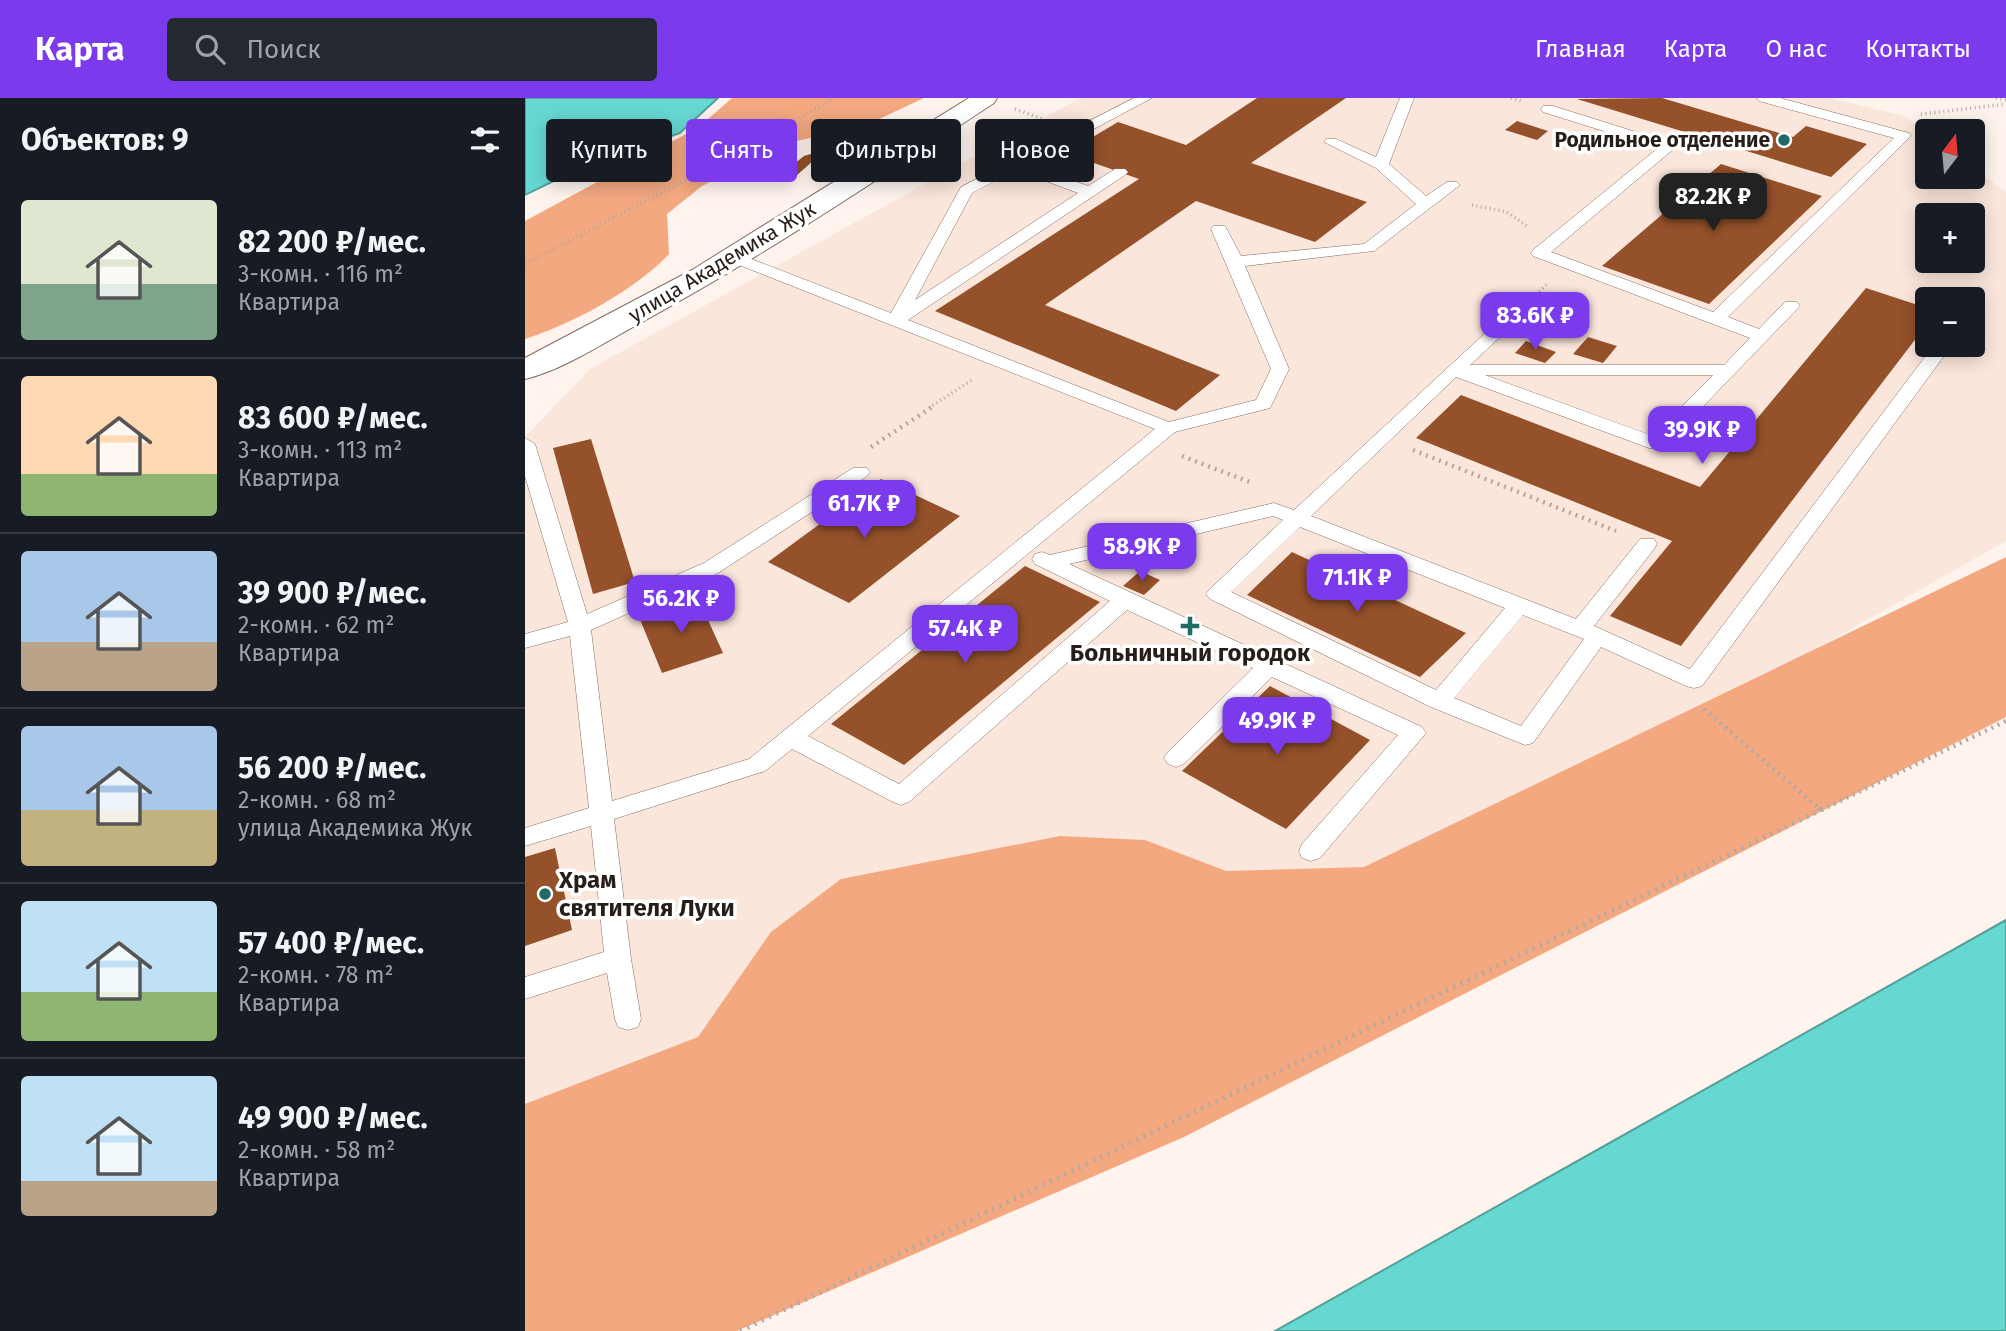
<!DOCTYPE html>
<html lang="ru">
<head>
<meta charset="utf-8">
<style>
	:root { --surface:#171b24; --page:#242831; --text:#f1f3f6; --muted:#9ea1a6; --line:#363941; --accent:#7c3aed }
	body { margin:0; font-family:"Fira Sans",sans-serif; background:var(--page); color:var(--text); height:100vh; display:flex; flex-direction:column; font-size:26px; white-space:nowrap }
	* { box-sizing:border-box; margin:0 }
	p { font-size:23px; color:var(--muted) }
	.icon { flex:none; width:38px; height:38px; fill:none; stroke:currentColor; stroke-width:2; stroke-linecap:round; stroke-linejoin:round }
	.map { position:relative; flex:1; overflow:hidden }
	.panel { display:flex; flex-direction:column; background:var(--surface); width:525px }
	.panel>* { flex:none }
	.guide { position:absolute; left:21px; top:21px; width:665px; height:63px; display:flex; gap:14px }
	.needle { width:46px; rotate:16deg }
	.buttons { position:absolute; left:1390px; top:21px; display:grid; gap:14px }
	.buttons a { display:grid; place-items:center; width:70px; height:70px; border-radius:7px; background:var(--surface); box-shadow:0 4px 18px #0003; font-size:35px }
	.price { position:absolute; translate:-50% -60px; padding:0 16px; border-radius:14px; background:var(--accent); color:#fff; font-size:23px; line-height:46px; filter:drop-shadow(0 2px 4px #0008) }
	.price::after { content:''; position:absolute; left:50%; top:42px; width:21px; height:16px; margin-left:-10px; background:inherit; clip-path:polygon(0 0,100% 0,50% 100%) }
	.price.selected { background:#222; color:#fff }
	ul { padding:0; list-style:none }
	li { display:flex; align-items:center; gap:21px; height:175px; padding:0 21px }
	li+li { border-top:2px solid var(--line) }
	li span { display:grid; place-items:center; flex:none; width:196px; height:140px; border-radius:7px; color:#555 }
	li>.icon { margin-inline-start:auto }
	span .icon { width:84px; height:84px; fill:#fffc; stroke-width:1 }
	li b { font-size:30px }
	h2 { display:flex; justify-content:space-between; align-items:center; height:84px; padding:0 21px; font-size:30px }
	.tag { padding:0 24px; border-radius:7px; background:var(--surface); box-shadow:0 4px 18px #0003; font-size:24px; line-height:63px }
	.tag.selected { background:var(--accent); color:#fff }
	header { display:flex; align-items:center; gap:42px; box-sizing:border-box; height:98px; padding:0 35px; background:var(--accent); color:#fff }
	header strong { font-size:33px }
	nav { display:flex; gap:38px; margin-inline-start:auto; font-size:24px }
	.search { width:490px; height:63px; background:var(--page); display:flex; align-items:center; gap:18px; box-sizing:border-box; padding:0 24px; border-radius:7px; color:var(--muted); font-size:26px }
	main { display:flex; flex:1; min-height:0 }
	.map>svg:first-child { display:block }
	.built { fill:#fbe6dc; fill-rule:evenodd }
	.forest { fill:#f3a880 }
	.water { fill:#66d8d2; stroke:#53a09a; stroke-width:2 }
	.building { fill:#94512a }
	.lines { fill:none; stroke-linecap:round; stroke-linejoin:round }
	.service-casing { stroke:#856e62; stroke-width:1 }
	.secondary-casing { stroke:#856e62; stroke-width:2 }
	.path-far2 { stroke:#b3a8a2; stroke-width:3.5; stroke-dasharray:1 3.5; stroke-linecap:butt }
	.path-far1 { stroke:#b3a8a2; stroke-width:4.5; stroke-dasharray:2 5; stroke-linecap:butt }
	.path { stroke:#b3a8a2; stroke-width:5; stroke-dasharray:2 6; stroke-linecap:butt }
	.service { fill:#fff; fill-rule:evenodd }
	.secondary { fill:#fff; fill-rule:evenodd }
	.poi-dot { fill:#1f6a67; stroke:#fff; stroke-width:2.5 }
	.labels { text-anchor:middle; stroke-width:7; stroke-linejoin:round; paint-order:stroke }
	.far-poi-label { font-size:21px; font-weight:bold; fill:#281e19; stroke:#fff; text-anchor:end }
	.far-street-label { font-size:21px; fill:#281e19; stroke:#fff }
	.poi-label { font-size:24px; font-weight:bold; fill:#281e19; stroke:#fff }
</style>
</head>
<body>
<header>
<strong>Карта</strong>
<div class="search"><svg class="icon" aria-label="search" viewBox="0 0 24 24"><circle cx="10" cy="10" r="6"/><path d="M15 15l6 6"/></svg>Поиск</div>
<nav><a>Главная</a><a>Карта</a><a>О нас</a><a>Контакты</a></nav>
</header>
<main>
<section class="panel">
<h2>Объектов: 9<svg class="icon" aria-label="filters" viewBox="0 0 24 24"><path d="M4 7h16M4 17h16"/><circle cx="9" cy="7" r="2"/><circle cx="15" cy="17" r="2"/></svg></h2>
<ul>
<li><span style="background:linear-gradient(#dfe7d0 60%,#7fa58c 0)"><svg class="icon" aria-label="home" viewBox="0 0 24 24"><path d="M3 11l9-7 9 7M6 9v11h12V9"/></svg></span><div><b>82 200 ₽/мес.</b><p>3-комн. · 116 m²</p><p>Квартира</p></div></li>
<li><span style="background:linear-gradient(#ffd9b3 70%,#8fb573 0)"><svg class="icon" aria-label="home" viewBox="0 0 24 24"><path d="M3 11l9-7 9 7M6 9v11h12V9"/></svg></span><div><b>83 600 ₽/мес.</b><p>3-комн. · 113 m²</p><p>Квартира</p></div></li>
<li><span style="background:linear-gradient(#a9c7e8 65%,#b9a48a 0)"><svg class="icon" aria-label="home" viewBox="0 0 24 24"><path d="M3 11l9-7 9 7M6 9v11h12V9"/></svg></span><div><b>39 900 ₽/мес.</b><p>2-комн. · 62 m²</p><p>Квартира</p></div></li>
<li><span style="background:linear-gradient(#a9c7e8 60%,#c2b280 0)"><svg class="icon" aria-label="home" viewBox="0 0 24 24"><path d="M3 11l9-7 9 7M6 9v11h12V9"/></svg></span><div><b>56 200 ₽/мес.</b><p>2-комн. · 68 m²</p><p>улица Академика Жук</p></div></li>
<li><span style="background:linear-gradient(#bfe0f5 65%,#8fb573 0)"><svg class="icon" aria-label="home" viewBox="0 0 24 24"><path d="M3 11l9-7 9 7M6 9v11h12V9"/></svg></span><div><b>57 400 ₽/мес.</b><p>2-комн. · 78 m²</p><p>Квартира</p></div></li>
<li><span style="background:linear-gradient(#bfe0f5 75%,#b9a48a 0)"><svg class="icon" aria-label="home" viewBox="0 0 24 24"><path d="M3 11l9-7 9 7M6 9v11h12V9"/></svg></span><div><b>49 900 ₽/мес.</b><p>2-комн. · 58 m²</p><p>Квартира</p></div></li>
</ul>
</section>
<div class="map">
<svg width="1481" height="1233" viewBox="0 0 1481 1233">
	<rect width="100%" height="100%" fill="#fef3ed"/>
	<path class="built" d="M555,0H1305L1379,18L1402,35V79H1447V69L1481,94V443L1180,614L789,826L0,1097V339L65,271ZM1402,117H1447V163H1402ZM1402,201H1447V247H1402Z"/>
	<path class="forest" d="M207,0H399L335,30L261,45L177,88L142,116L144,156C109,193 47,226 0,241V123L174,29Z
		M1481,459V619L659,1039L212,1233H0V1006L173,939L246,834L316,781L535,738L620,742L701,773L839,769Z"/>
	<path class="water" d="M0,0H193L155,35L41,77L0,97Z
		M1481,822V1233H750Z"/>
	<path class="building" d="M732,0H821L726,65L842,104L790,144L671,103L520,207L695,277L651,313L410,213L614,81L541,55L593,24L661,47Z
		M1137,0L1268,39L1281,28L1342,46L1306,79L1052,1Z
		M992,23L1023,33L1012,42L980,32Z
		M299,52L305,58L289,62L271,78L255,77L279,58Z
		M1196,66L1297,98L1184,206L1077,168Z
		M1341,190L1402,210V226L1156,548L1085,518L1147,443L891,340L936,297L1175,389Z
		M1063,239L1092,248L1078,265L1048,256Z
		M1001,243L1031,254L1020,265L990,255Z
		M66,341L110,484L68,496L28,350Z
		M356,381L435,418L324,505L243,464Z
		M767,454L941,535L895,579L722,497Z
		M500,468L575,504L379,667L306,626Z
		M615,473L635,482L619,497L598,488Z
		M173,500L198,555L137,575L114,519Z
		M745,588L845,642L761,731L657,673Z
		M30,750L47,832L0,848V759Z"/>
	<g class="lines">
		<g class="service-casing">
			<path id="service" d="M609,0H627L503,66L563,88L590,71H600L603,74L600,77L383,222L644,324L731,302L746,271L686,131L688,128H700L716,158L839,146L891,106L851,70L799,44L801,41H811L851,59L875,0H889L864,66L901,98L922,84H932L935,87L849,153L720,168L764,271L745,310L650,334L283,638L374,686L585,503L510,466L507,461L510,456L517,454L525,457L749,405L769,412L983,214L989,213L998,218L945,267H1199L1225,240L1008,158L1006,155L1008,152L1133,50L1018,14L1016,11L1018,8H1028L1149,46L1151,49L1026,154L1188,214L1369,40L1234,3L1232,0H1255L1384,35L1386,38L1203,219L1234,231L1260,204H1272L1275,208L1138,350H1124L931,279L786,418L1051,521L1115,441H1129L1132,446L1129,451L1069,528L1165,571L1409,247H1427L1177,588L1169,590L1161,588L1076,549L1008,645L1000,647L906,609L685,501L681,496L685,491L758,422L748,418L544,466L897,629L901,635L795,760L786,763L777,760L774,753L777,746L873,637L747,579L659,666L651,669L643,666L639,660L643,654L728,570L602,512L384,704L376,707L368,704L267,651L240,673L89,721L106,861L116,921L113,929L103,932L93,929L90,921L82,875L0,901V879L79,854L66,728L0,748V730L64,710L45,538L0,550V536L43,524L0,378V340L10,346L62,516L179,465L328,370H342L345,374L342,378L193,475L66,532L87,703L224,661L630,331L204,163L202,160L210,155L216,157L366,215L436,89ZM491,72L553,95L390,202L447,95ZM960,277H1188L1128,338ZM775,429L980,510L911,592L706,494ZM998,517L1059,541L996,628L929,600Z"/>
		</g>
		<g class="secondary-casing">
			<path id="secondary" d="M444,0H472L469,5C353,81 237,159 115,225C80,244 38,272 0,281V260L167,172Z"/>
		</g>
		<path class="path-far2" d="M986,0L999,4
			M1471,0L1481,2
			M490,11L518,21
			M1396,16L1481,6
			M947,107L982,114L1003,129
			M0,166L230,46L309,0
			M1008,200L1022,186
			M404,310L447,282"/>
		<path class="path-far1" d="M346,349L407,309
			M888,352L1091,433
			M657,358L727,385
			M1179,611L1296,712
			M1296,712L1481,623"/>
		<path class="path" d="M1294,710L1297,713
			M215,1233L1300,710"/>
		<use href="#service" class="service"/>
		<use href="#secondary" class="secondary"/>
	</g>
	<g class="poi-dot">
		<circle cx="1259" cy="42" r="7"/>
		<path d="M661.5 517.5h7v7h7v7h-7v7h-7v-7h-7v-7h7z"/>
		<circle cx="20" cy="796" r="7"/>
	</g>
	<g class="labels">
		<g class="far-poi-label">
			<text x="1245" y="49">Родильное отделение</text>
		</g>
		<g class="far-street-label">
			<text transform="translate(197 164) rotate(-31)" y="7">улица Академика Жук</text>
		</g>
		<g class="poi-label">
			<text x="665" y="563">Больничный городок</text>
			<text x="34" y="790" text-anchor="start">Храм<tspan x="34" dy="28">святителя Луки</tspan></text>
		</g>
	</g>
</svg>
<div class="buttons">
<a><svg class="needle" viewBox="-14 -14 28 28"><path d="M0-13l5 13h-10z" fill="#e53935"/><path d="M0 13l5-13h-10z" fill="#9ea1a6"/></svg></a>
<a>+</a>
<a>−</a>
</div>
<b class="price selected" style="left:1188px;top:135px">82.2K ₽</b>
<b class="price" style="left:1010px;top:254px">83.6K ₽</b>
<b class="price" style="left:1177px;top:368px">39.9K ₽</b>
<b class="price" style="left:339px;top:442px">61.7K ₽</b>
<b class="price" style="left:617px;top:485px">58.9K ₽</b>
<b class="price" style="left:832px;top:516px">71.1K ₽</b>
<b class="price" style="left:156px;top:537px">56.2K ₽</b>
<b class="price" style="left:440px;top:567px">57.4K ₽</b>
<b class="price" style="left:752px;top:659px">49.9K ₽</b>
<div class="guide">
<a class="tag">Купить</a>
<a class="tag selected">Снять</a>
<a class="tag">Фильтры</a>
<a class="tag">Новое</a>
</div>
</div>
</main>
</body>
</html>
